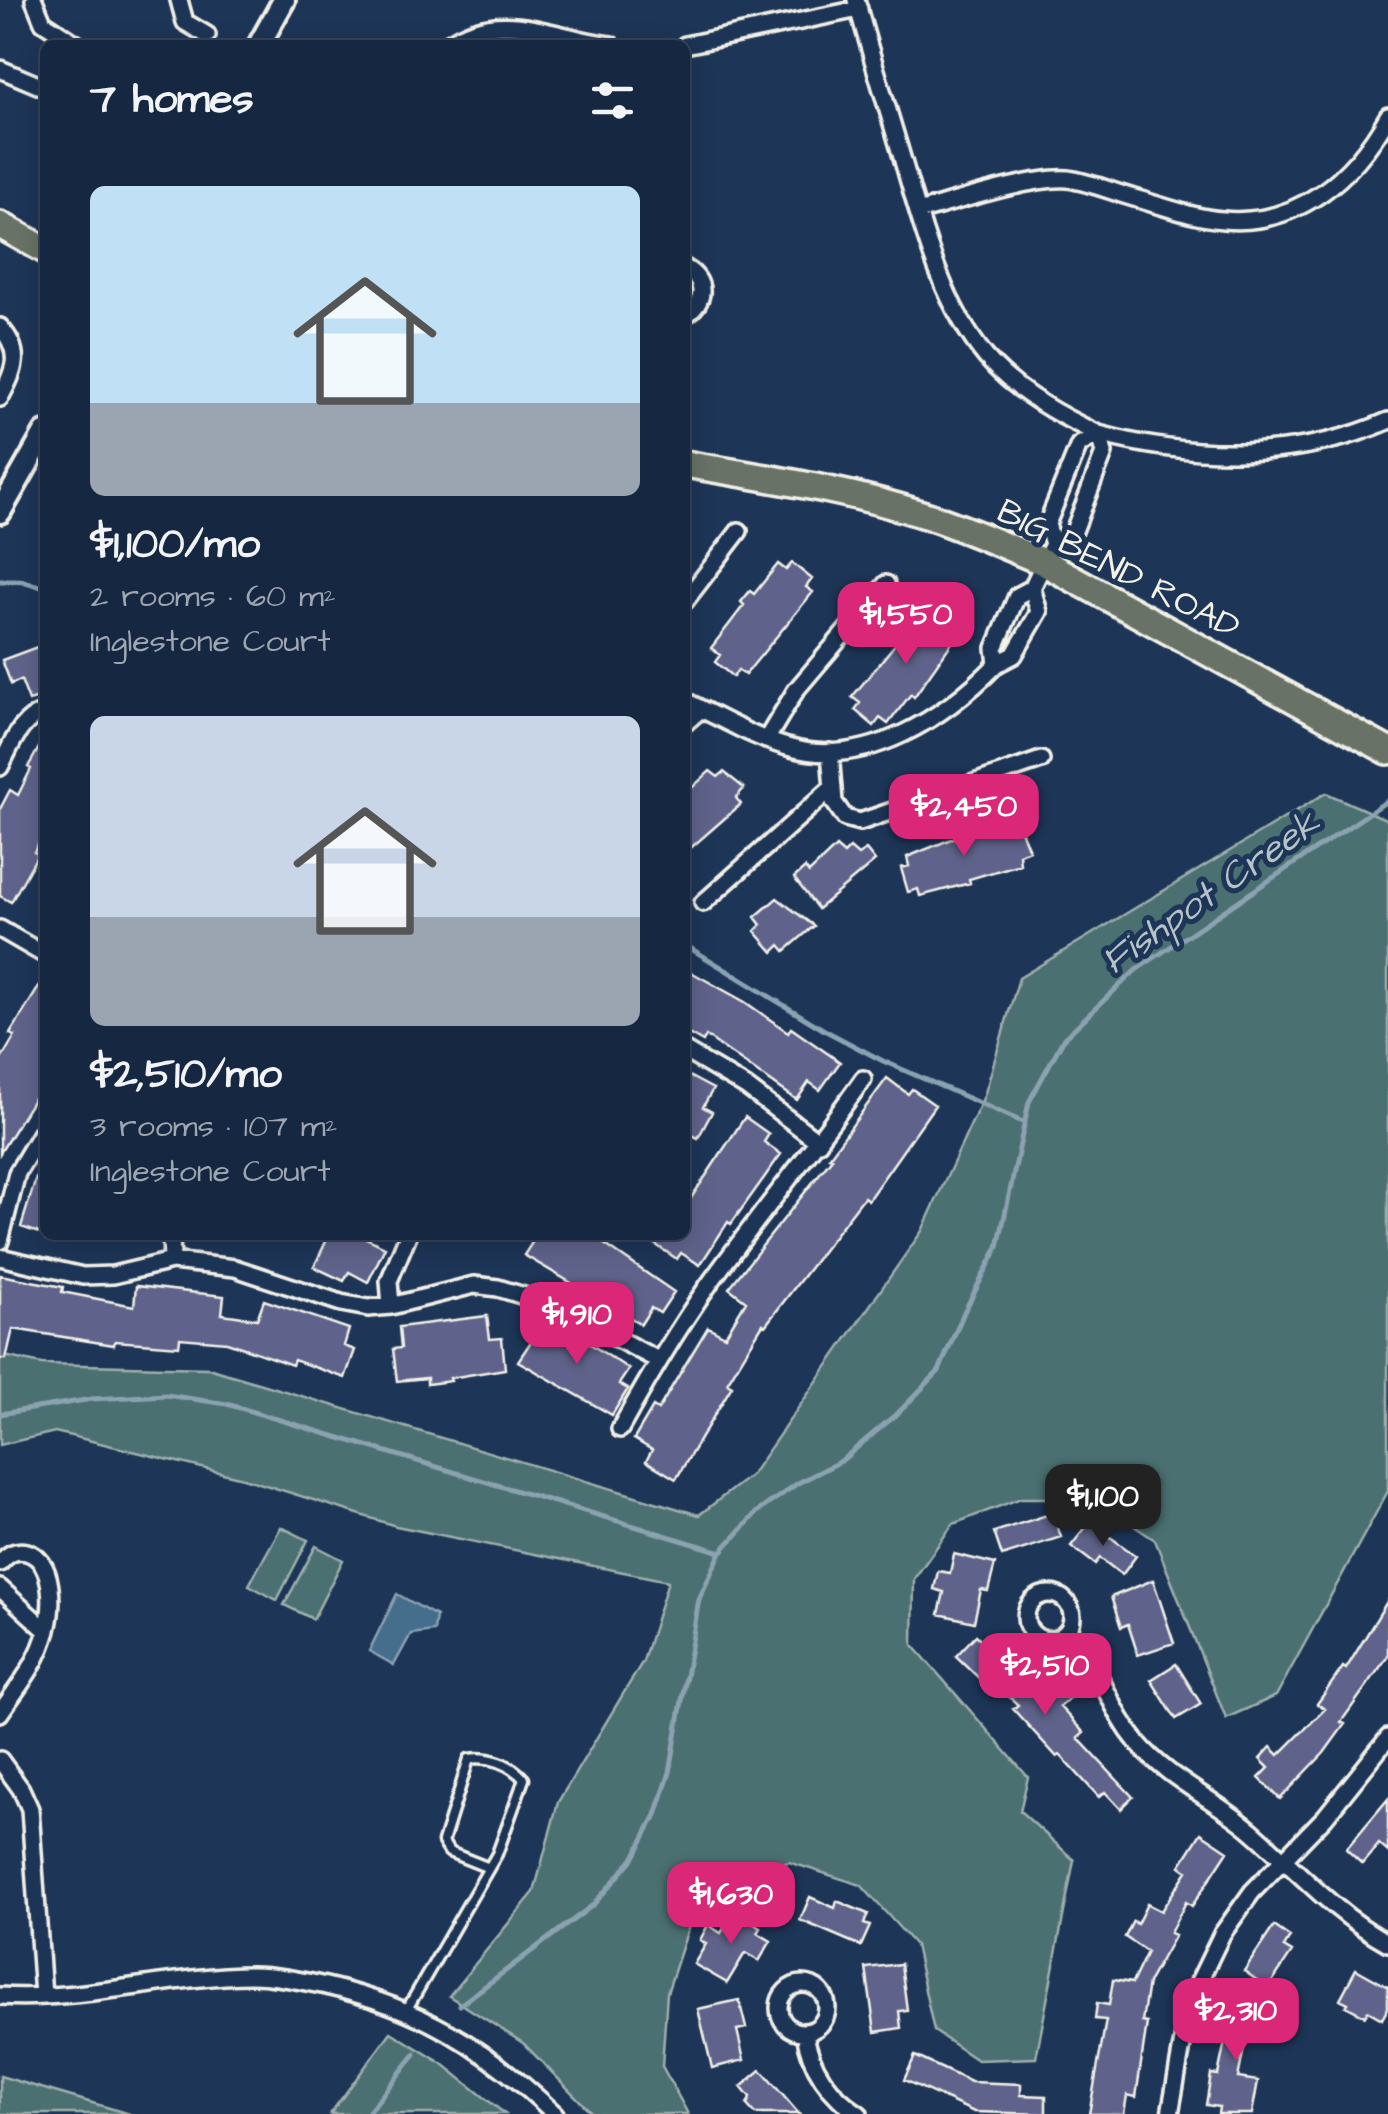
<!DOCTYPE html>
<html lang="en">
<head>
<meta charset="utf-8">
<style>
	:root { --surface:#162841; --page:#23344c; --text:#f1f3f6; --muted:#9ea6b1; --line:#35445a; --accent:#db2777 }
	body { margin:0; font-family:"Architects Daughter",sans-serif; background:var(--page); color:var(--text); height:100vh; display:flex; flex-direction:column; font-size:38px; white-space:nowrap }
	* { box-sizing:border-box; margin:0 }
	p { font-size:32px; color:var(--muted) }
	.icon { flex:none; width:55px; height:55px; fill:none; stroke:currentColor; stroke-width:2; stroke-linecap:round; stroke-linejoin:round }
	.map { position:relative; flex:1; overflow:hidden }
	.drawer { position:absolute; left:40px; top:40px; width:650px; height:1200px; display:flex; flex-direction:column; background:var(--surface); border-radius:15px; box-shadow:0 5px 25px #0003,0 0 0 2px var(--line) }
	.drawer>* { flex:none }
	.price { position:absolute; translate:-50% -85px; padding:0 22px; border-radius:20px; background:var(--accent); color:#fff; font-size:32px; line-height:65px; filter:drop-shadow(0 2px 5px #0008) }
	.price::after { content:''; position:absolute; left:50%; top:60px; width:30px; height:22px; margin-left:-15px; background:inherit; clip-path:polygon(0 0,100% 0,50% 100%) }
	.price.selected { background:#222; color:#fff }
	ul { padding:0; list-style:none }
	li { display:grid; align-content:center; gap:20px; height:530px; padding:0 50px }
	li span { display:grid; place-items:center; height:310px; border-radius:15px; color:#555 }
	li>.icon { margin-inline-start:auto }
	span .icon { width:180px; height:180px; fill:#fffc; stroke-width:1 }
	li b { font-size:42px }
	h2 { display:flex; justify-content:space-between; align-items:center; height:120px; padding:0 50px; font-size:42px }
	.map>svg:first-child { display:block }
	.green { fill:#4b6f71; stroke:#a0b0ac; stroke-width:2.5 }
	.water { fill:#456e8c; stroke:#8ba2b1; stroke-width:2.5 }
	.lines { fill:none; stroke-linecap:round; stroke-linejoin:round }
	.stream { stroke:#8ba2b1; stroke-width:5 }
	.building { fill:#5e648b; stroke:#f4f1e8; stroke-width:2.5 }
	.service-casing { stroke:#f4f1e8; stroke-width:15 }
	.minor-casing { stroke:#f4f1e8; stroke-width:22 }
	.tertiary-casing { stroke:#f4f1e8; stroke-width:28 }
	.primary-casing { stroke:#f4f1e8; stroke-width:32 }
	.service { stroke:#1d3557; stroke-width:8 }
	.minor { stroke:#1d3557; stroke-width:15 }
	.tertiary { stroke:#1d3557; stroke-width:20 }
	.primary { stroke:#687266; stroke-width:25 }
	.labels { text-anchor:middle; stroke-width:10; stroke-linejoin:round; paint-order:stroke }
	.street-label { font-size:35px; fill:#f4f1e8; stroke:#1d3557 }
	.water-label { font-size:38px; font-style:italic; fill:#b7c3c8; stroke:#1d3557 }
</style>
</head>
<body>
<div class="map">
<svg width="1388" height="2114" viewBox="0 0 1388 2114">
	<rect width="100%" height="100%" fill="#1d3557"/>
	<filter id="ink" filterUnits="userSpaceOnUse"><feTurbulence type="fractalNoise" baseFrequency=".01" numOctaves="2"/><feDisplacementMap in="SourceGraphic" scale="20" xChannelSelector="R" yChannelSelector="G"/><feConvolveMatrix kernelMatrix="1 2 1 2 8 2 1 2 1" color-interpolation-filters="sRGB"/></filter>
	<g filter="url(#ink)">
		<path class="green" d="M1326,793L1388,820V1491L1276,1696L1226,1718L1155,1540L1092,1498H1021L953,1524L914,1579L913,1645L1028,1777L1020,1811L1074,1860L1036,2058L977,2060L934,2031L915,1945L861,1885L789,1862L736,1875L690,1923L667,1993L662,2066L688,2114H593L523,2043L449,1996L534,1892L558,1802L643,1661L668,1581L396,1526L243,1478L55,1432L0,1445V1355L42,1364L208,1368L699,1515L752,1474L922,1231L984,1096L1019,978Z
			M281,1527L308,1540L277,1600L249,1585Z
			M316,1546L343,1560L313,1619L284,1605Z
			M391,2032L443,2064L505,2114H330Z
			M0,2076L130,2114H0Z"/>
		<path class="water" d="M397,1594L436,1616L434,1631L411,1634L394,1665L369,1651Z"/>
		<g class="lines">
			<path class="stream" d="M0,581H23L45,588
				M685,945L826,1031L883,1061L1025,1123
				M0,1414L92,1399L166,1395L227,1404L721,1552
				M460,2005L593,1905L633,1859L656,1815L670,1772L699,1599L721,1552L757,1512L798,1483L841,1461L900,1411L939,1371L964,1312L998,1247L1029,1102L1064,1038L1136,970L1387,801
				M367,2114L415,2054"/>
		</g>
		<path class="building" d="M792,563L812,579L806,587L813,592L745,675L738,670L733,677L715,662L720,655L711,648L744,605L741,602L750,591L754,594L778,564L786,570Z
			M935,612L944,619L951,612L965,624L914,697L911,694L888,724L880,718L874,726L855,710L860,703L852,697L919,615L928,621Z
			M45,644V696L29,701L21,680L11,684L2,660Z
			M45,737V832L34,852L38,854L11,902L0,896V809L10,790L18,795L31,769L28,767Z
			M710,771L718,777L724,772L744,788L736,798L741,804L685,853V794Z
			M1007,822L1013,831L1020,828L1029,850L1019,854L1020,864L969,879L970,883L920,896L918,889L908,892L901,868L909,866L907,857L971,831Z
			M836,847L844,854L850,848L858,855L866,850L875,861L818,909L794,878L805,868L809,873Z
			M777,898L814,926L785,951L780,945L773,952L755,931L761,925L755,917Z
			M691,972L745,1002L788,1032L791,1028L840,1062L820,1090L809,1082L797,1100L706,1036L703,1042L685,1032V983Z
			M45,977V1080L0,1153V1061L15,1036L10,1034Z
			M685,1074L713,1089L703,1107L712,1112L698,1138L685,1131Z
			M887,1078L908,1094L912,1089L935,1105L868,1200L864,1197L765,1326L763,1324L727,1383L732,1386L676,1479L646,1461L652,1450L634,1439L653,1407L658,1410L708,1327L725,1336L746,1301L729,1288L832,1158L829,1157Z
			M745,1117L769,1134L764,1142L781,1154L731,1224L728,1222L700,1265L681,1253L677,1259L656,1245L663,1235H685V1207Z
			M41,1162L45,1163V1235L21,1227Z
			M329,1235H360L385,1247L368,1282L349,1272L344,1281L314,1267Z
			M537,1235H591L674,1292L660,1313L651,1308L641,1324L524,1255Z
			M0,1275L63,1287L62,1292L134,1306L136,1286L224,1296L222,1314L257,1319L264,1300L349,1329L344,1346L355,1350L345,1378L294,1360L292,1365L227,1342L180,1338L179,1346L115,1341L114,1345L13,1329L6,1359H0Z
			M487,1316L490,1339L502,1338L505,1369L450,1378L451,1381L427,1384V1378L397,1381L393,1349L401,1348L399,1327Z
			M556,1322L629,1369L619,1384L628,1389L612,1415L518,1361L536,1334L545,1340Z
			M1053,1513L1061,1537L1002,1556L994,1532Z
			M1090,1522L1136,1556L1122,1575L1100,1558L1095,1564L1071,1546Z
			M954,1554L995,1564L988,1591L981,1590L974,1622L939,1614L944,1592L934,1589L938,1571L950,1573Z
			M1153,1580L1174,1643L1138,1655L1128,1624L1121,1627L1111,1597Z
			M1388,1600V1656L1341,1722L1345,1724L1324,1753L1280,1799L1259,1778L1269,1768L1260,1759L1271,1747L1279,1755L1325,1709L1317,1704L1343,1667L1346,1669Z
			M976,1635L1034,1691L1051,1675L1071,1697L1060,1707L1084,1733L1078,1738L1133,1797L1121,1809L1105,1792L1099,1797L1060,1755L1057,1757L1013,1709L1018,1705L990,1678L984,1683L956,1656Z
			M1176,1664L1201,1704L1176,1719L1151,1680Z
			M1388,1799V1852L1379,1844L1362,1864L1346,1849Z
			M1201,1833L1228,1851L1192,1906L1186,1902L1170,1933L1175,1935L1148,1983L1142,2022L1147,2023L1136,2097L1127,2095L1124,2114H1089L1106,2020L1095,2019L1097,2003L1109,2005L1113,1980L1132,1983L1147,1952L1125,1937L1133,1921L1137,1924L1147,1904L1161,1911L1187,1871L1180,1866Z
			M810,1897L835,1908L837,1901L868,1914L864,1924L870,1926L861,1946L800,1920Z
			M734,1912L761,1928L758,1933L771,1941L759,1961L745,1953L727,1983L694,1964L706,1944L700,1940L708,1925L721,1933Z
			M1274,1926L1290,1937L1284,1947L1292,1952L1268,1988L1244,1971Z
			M901,1964L907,2010L899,2011L901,2028L875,2032L866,1968Z
			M1356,1969L1388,1987V2008L1382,2019L1368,2011L1365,2016L1346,2006L1348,2003L1340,1999Z
			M1234,1998L1263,2004L1255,2041L1246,2039L1238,2078L1258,2081L1252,2114H1218L1219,2107L1206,2105L1211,2074L1218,2075Z
			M739,2000L746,2028L737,2030L744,2060L712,2068L698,2009Z
			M915,2056L971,2082L1021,2084V2095L1046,2096V2114L974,2112L904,2080Z
			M761,2070L799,2114H755L747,2105L750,2098L741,2087Z"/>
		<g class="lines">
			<g class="service-casing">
				<path id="service" d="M407,2009L486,1873L497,1854L524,1779C510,1763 489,1756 469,1759L443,1842L449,1852L489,1868"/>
			</g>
			<g class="minor-casing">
				<path id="minor" d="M34,0L43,22L78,45
					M179,0L185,22L207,35
					M446,45C502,5 551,38 611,45
					M685,45L859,9
					M0,69L45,88
					M918,212C954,202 1034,176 1068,179C1090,182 1113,192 1134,198C1163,206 1194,218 1223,220C1298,227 1354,177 1388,116
					M685,268C707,280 706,303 685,315
					M0,327C23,352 15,370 0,398
					M1099,434C1192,459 1297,461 1388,421
					M1053,544L1072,536L1104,453L1099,434
					M685,601L739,531
					M997,664L1014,655L1039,612L1032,588
					M685,701C719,717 755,739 791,748C868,769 946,716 997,664L995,648L1017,596L1032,588L1053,544L1047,524L1079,445L1099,434C1059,416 1015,391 986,357C940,301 921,222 901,154C886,103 870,52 856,0
					M685,723L701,709
					M766,740L796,690L886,584
					M830,752L834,802L845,818L860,822L1041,760
					M0,767C11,746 20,718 45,712
					M703,903L833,787
					M0,929L45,955
					M685,1051L746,1087L819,1142
					M171,1235L172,1261
					M0,1241L17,1173L45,1126
					M0,1257L83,1276L113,1275L172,1261L235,1268L341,1303L368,1308L391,1306L474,1285L498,1288L550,1304L658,1360
					M391,1306L389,1281L408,1235
					M620,1429C651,1373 684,1317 723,1265C769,1203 818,1143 863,1079
					M0,1563C8,1554 15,1549 27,1552C55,1561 53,1607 47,1630C39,1662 18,1687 0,1713
					M0,1588L47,1631
					M1026 1617a23 23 0 1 1 46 0a23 23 0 1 1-46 0Z
					M1067,1632C1076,1644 1088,1656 1095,1669C1109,1694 1118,1719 1137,1742C1169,1780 1215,1799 1252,1831C1297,1870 1335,1914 1388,1943
					M0,1760L21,1789L30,1809L43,1996
					M779 2008a24 24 0 1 1 48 0a24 24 0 1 1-48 0Z
					M0,1996C84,2001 167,1976 251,1975C275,1975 302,1981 326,1986C421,2008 485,2047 555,2114
					M805,2032C809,2067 831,2096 859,2114
					M1170,2114L1190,2000L1222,1934L1252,1892L1325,1817L1388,1738"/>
			</g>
			<g class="tertiary-casing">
				<path id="tertiary" d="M259,45L284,0
					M0,512L45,433"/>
			</g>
			<g class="primary-casing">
				<path id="primary" d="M0,225L45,250
					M685,464C766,478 849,490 928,516C967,529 1005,546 1043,562L1388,751"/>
			</g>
			<use href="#service" class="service"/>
			<use href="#minor" class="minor"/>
			<use href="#tertiary" class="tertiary"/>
			<use href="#primary" class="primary"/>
		</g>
	</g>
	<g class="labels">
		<g class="street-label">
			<text transform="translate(1119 568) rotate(27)" y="12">BIG BEND ROAD</text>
		</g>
		<g class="water-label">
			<text transform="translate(1210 891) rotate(-35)" y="13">Fishpot Creek</text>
		</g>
	</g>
</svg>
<b class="price" style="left:906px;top:667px">$1,550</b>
<b class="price" style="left:964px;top:859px">$2,450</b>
<b class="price" style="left:577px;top:1367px">$1,910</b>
<b class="price selected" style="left:1103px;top:1549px">$1,100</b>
<b class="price" style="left:1045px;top:1718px">$2,510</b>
<b class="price" style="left:731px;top:1947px">$1,630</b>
<b class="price" style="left:1236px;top:2063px">$2,310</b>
<section class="drawer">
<h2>7 homes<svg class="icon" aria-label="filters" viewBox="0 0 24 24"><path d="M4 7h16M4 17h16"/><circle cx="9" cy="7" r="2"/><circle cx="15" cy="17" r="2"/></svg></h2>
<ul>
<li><span style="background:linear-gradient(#bfe0f5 70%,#9aa5b1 0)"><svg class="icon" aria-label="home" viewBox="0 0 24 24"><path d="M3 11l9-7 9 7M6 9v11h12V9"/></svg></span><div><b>$1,100/mo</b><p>2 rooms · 60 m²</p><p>Inglestone Court</p></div></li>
<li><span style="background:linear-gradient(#c9d6e8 65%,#9aa5b1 0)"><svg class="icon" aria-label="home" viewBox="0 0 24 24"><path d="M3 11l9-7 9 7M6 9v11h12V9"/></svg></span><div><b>$2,510/mo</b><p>3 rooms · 107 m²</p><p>Inglestone Court</p></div></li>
</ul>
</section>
</div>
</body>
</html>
